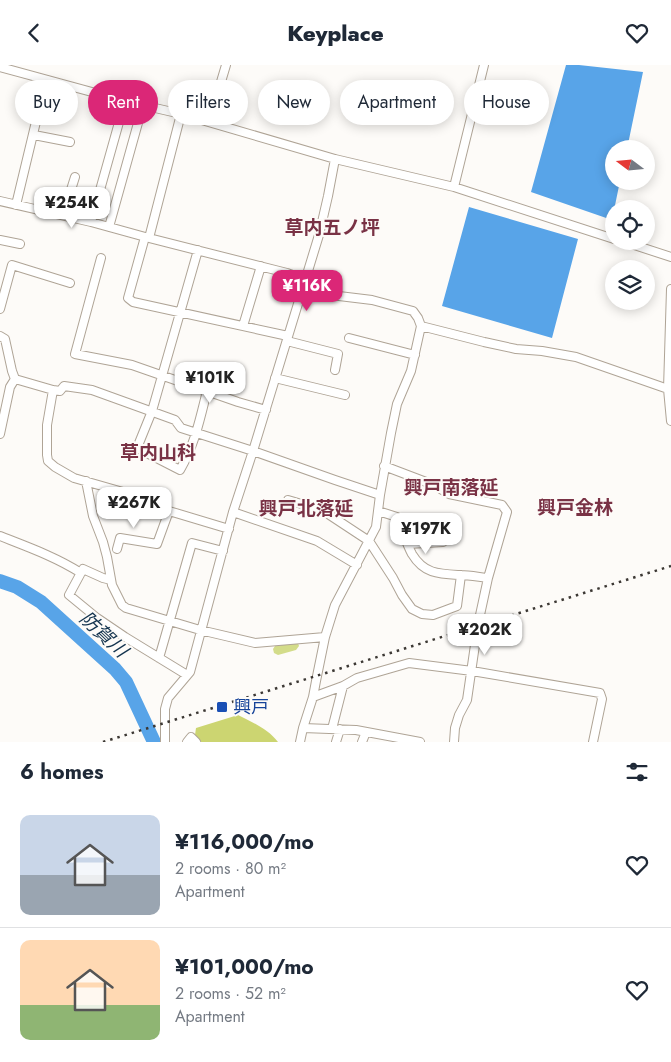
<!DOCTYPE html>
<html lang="en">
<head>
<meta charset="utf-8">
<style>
	:root { --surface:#fff; --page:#f2f2f3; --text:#1f2937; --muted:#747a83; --line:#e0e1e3; --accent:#db2777 }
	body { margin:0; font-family:Jost,"Noto Sans JP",sans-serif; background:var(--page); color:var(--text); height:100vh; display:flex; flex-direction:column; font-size:19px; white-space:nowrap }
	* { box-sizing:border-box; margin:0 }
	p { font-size:16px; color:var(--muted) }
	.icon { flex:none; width:28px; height:28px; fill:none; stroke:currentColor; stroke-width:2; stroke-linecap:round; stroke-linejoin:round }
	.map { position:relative; height:677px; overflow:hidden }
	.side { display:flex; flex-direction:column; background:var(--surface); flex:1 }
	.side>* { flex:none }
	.top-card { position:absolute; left:15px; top:15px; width:641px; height:45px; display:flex; gap:10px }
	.needle { width:32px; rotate:286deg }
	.fabs { position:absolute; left:605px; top:75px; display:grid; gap:10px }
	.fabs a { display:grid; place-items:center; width:50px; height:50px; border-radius:50%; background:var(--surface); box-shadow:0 2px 12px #0003; font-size:25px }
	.price { position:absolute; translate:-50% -42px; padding:0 11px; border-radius:10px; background:#fff; color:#222; font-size:16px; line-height:32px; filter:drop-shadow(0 1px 2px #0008) }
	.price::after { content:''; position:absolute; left:50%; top:30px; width:15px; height:11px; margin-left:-8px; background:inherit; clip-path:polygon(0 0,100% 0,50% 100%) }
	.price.selected { background:var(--accent); color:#fff }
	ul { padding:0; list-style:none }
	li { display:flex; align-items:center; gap:15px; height:125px; padding:0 20px }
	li+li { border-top:1px solid var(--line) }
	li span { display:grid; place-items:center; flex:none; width:140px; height:100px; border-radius:10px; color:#555 }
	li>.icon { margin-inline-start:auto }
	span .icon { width:60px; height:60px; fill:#fffc; stroke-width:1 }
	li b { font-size:21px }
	h2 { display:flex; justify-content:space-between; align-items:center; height:60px; padding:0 20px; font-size:21px }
	.chip { padding:0 18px; border-radius:22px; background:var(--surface); box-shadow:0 2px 12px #0003; font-size:18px; line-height:45px }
	.chip.selected { background:var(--accent); color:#fff }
	header { display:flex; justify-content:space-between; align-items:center; height:65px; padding:0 20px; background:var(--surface); font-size:22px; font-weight:800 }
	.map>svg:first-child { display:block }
	.green { fill:#d3dc8a }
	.forest { fill:#ccd571 }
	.water { fill:#58a4e8 }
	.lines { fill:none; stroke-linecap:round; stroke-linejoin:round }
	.river { stroke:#58a4e8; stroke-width:14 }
	.minor-casing { stroke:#afa496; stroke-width:10 }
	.minor { stroke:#fff; stroke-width:8 }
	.rail { stroke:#3c3834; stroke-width:2.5; stroke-dasharray:2.5 5; stroke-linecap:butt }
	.transit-dot { fill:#1a4fb4; stroke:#fdfbf8; stroke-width:2 }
	.labels { text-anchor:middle; stroke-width:4; stroke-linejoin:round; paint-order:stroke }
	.transit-label { font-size:18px; fill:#164399; stroke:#fdfbf8; text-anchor:start }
	.neighbourhood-label { font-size:19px; font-weight:bold; fill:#793245; stroke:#fdfbf8 }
	.water-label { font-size:19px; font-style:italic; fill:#12324d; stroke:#fdfbf8 }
</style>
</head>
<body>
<header><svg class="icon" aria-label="back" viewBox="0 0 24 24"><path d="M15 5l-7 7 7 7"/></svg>Keyplace<svg class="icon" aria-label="heart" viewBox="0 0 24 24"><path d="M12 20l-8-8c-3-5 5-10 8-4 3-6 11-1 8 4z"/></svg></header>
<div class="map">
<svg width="671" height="677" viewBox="0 0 671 677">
	<rect width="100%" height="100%" fill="#fdfbf8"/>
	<path class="green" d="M295,578H298L299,581L296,585L278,590L274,588L273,584L275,581Z"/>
	<path class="forest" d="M238,650C252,657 268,664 278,677H201L195,670L196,663Z"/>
	<path class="water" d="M566,0H579L643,7L627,84H614V116H620L612,155L531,127Z
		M469,142L578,174L552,273L442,241Z"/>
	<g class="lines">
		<path class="river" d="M0,516L17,522L41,537L115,604L126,617L154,677"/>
		<g class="minor-casing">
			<path id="minor" d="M0,2L125,36L181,49L335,94L454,122L614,174
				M209,57L226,0
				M34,70L70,77
				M454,122L484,0
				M0,136L91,157L149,173L287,208L295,211L318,223L339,231L372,235L413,246L418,253L421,261L411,306L397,339L391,368L380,430L376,462L335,540L325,572L316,616L313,632L303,663L300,677
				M16,140L46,15
				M63,150L75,112
				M91,157L125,36
				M109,162L143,40
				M145,172L128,233L133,237L288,271
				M149,173L181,49
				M0,175L20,179
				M622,176L671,192
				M198,185L152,346L137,383L180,405C195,379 200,354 207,326
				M101,193L75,289L132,300L238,337L266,345
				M671,224L668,324L671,356
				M0,244L12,200L70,218
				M243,261L261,201
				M421,261L484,277L516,284L542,286L576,292L668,324
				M0,271L5,274L12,306L15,314L53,325L60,326L64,321L92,325L175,355L181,363L253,386L335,415L380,430
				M349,273L415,290
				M287,276L338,289L335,305
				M275,313L345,330
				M53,325L47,360V390L48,396L55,402L74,413L123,427L169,446L229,464
				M0,369L10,322L15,314
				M384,401L434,420L449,429L502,440L507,447L488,513L480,550
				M86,416L93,451L103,477L107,492L112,520L122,540L126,543L200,565L255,578L325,572
				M288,435L322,445L369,476L393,513L402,530L412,544L422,549L433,550L457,541L461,510
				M378,446L397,452C402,464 406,478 412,489C424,509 439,509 460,510C469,510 479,512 488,513
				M233,447L317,476L357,500
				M0,471C28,482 56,492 81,508
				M408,479L443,477
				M117,484L120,473L157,479L169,446
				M111,515L103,513L83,504L69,530L97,553L125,572L187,610
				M159,593L192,478L223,486
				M313,632L343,621L357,613L409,598L472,606L600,628L602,634L593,677
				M303,663L356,665L420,677
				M332,664L343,621
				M165,677V644L168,633L190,607L233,447L253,386L319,170L328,131L335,94
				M187,677L191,672L196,677
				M336,677L340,664
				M362,677L366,667
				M454,677L455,663L459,650L467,635L476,573"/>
		</g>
		<use href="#minor" class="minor"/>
		<path class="rail" d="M103,677L671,501"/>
	</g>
	<rect class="transit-dot" x="216" y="636" width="12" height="12" rx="2.5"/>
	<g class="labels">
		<g class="transit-label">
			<text x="233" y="648">興戸</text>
		</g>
		<g class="neighbourhood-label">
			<text x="332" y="169">草内五ノ坪</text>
			<text x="158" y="394">草内山科</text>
			<text x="451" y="429">興戸南落延</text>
			<text x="575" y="449">興戸金林</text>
			<text x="306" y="450">興戸北落延</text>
		</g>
		<g class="water-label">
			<text transform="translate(104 569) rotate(43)" y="7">防賀川</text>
		</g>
	</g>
</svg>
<div class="fabs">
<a><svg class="needle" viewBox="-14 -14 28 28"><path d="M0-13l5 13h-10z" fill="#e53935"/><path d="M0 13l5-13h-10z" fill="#747a83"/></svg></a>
<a><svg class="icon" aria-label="locate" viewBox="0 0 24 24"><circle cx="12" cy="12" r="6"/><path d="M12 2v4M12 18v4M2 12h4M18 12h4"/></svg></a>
<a><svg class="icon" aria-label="layers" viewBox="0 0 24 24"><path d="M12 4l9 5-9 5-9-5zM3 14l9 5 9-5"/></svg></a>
</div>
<b class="price" style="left:72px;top:164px">¥254K</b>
<b class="price selected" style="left:307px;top:247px">¥116K</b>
<b class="price" style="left:210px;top:339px">¥101K</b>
<b class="price" style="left:134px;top:464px">¥267K</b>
<b class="price" style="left:426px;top:490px">¥197K</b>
<b class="price" style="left:485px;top:591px">¥202K</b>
<div class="top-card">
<a class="chip">Buy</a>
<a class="chip selected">Rent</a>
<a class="chip">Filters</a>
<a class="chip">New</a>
<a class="chip">Apartment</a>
<a class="chip">House</a>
</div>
</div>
<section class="side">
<h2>6 homes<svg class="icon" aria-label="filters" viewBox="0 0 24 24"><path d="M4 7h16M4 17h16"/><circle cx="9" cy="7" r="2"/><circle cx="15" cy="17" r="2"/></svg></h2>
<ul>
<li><span style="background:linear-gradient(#c9d6e8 60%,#9aa5b1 0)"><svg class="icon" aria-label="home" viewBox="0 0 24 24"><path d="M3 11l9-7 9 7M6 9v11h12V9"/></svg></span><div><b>¥116,000/mo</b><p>2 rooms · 80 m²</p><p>Apartment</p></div><svg class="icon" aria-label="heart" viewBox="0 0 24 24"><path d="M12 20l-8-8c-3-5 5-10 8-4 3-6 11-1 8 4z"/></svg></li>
<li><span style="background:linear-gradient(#ffd9b3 65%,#8fb573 0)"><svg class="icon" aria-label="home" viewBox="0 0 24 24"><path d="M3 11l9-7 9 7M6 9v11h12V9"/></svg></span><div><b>¥101,000/mo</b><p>2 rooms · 52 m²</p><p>Apartment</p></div><svg class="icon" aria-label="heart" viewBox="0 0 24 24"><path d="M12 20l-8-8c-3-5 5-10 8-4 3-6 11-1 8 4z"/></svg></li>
</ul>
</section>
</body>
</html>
